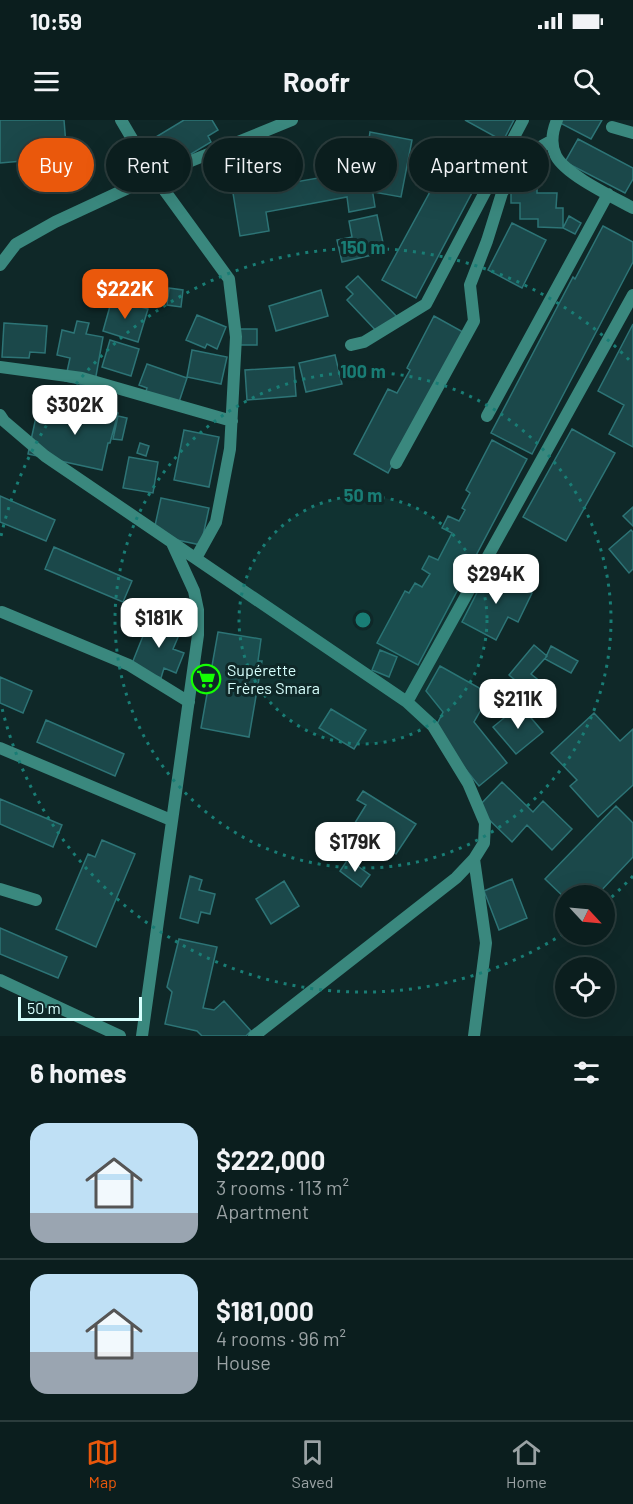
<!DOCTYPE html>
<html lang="en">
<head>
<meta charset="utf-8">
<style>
	:root { --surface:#0b1e1e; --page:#192b2b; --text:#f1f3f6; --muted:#9aa2a4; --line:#2b3c3c; --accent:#ea580c }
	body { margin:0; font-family:Barlow,sans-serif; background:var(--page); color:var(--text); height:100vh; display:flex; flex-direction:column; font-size:22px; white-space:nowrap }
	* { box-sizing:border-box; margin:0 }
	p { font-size:20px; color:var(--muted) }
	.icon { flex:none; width:33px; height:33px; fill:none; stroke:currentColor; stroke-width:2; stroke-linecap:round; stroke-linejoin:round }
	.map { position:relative; height:916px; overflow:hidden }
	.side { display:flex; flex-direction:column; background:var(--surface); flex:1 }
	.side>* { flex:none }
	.top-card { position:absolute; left:18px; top:18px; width:597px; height:54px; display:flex; gap:12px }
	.needle { width:39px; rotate:116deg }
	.tools { position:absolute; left:555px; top:765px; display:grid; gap:12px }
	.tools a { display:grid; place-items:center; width:60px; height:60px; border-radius:50%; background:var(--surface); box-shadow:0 6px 24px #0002,0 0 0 2px var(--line); font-size:30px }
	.scale { position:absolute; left:18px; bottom:15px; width:124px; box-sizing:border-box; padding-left:6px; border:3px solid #d7fffd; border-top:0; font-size:16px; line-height:21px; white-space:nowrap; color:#d7fffd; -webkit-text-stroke:4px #0f2828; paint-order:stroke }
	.price { position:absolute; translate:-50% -51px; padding:0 14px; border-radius:12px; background:#fff; color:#222; font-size:20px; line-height:39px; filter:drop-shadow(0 2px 3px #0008) }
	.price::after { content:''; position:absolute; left:50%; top:36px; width:18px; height:14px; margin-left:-9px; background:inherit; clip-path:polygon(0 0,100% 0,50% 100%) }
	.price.selected { background:var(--accent); color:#fff }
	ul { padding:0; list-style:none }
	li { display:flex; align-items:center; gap:18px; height:150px; padding:0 30px }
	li+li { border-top:2px solid var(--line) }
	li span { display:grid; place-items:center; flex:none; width:168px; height:120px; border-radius:18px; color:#555 }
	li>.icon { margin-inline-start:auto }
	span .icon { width:72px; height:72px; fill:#fffc; stroke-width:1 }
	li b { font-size:26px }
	h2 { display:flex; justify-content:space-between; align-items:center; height:72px; padding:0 30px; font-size:26px }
	.tag { padding:0 21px; border-radius:27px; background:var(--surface); box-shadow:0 6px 24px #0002,0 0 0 2px var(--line); font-size:21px; line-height:54px }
	.tag.selected { background:var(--accent); color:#fff }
	.status { display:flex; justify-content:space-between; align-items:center; height:42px; padding:0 30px; background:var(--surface); direction:ltr }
	.status svg { height:16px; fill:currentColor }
	header { display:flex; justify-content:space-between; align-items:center; height:78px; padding:0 30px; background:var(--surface); font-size:27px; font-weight:700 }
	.menu { display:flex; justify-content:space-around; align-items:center; height:84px; border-top:2px solid var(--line); background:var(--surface); font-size:16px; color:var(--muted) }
	.menu a { display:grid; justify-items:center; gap:3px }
	.menu .selected { color:var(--accent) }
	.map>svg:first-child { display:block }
	.building { fill:#1b484a; stroke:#2d7476; stroke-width:1.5 }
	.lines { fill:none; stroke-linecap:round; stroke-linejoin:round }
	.street { stroke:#3a887e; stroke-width:12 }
	.ring { fill:none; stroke:#197d75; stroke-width:3; stroke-dasharray:3 6 }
	.labels { text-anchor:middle; stroke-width:6; stroke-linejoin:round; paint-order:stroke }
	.poi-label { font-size:16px; fill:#d7fffd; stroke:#0f2828; text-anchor:start }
	.centre { fill:#197d75; stroke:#0f2828; stroke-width:3 }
	.ring-label { font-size:18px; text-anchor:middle; font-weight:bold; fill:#197d75; stroke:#0f2828; stroke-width:6; stroke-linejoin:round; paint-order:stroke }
</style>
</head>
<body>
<div class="status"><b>10:59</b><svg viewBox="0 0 49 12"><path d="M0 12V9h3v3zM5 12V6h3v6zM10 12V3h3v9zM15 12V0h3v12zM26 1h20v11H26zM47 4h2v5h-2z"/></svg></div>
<header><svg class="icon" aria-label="menu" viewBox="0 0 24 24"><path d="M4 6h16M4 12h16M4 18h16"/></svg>Roofr<svg class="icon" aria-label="search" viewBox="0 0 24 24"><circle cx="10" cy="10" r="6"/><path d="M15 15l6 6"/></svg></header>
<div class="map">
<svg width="633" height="916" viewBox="0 0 633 916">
	<rect width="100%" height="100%" fill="#0f2828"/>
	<path class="building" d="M0,0H64L67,37L0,43Z
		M184,0H212L218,10L208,16L211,22L158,54L141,26Z
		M465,0H514L503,21Z
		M561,0H602L591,19L560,3Z
		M370,12L412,20L401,77L373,72L380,36L367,34Z
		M456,18L491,37L416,178L382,160L438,57L436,56Z
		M578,19L633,48V59L625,73L565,42Z
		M369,49L375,87L349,92L347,77L266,92L269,111L240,116L233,73Z
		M511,63L537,64V73H557L556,88H563V108L538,107V99H520V83H511Z
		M377,95L385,132L342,142L337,120L352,117L349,101Z
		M569,96L581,103L575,114L563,108Z
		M512,103L546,120L522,168L488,150Z
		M603,106L633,122V142L532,334L491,313L573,157L575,159Z
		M358,156L399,199L381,216L347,180L353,174L346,167Z
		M169,168L183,170L181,187L167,185Z
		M321,170L328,196L276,211L269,186Z
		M112,179L148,189L138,222L103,211Z
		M197,195L226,207L217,229L207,224L205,228L186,220Z
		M434,196L463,212L388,353L354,334L388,269L397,273L410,250L407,248Z
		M77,201L89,203L86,214L103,217L94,267L65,261L70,238L57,235L62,210L74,213Z
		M4,203L47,206L45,233L30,232L29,238L2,237Z
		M633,204V327L609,314L624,285L598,271Z
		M239,209H257V225H239Z
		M110,220L139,229L131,256L102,247Z
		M192,230L227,237L221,264L187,257Z
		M335,235L342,264L306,272L299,243Z
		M147,244L187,258L178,285L145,274L147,268L139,265Z
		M294,247L296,276L247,280L245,250Z
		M65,280L118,293L110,323H108L102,350L28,334L36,297L59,303Z
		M118,296L127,298L122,320L113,319Z
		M572,309L615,333L566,421L523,397Z
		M184,310L219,317L209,367L174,360Z
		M492,320L527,339L418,545L377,523L405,471L409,473L415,463L422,467L430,454L422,449L429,436L438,440L452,413L442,408L448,396L459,401L465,390L462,388L470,373L466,370Z
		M140,323L149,326L146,336L137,333Z
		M129,337L158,342L153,373L123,368Z
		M0,376L55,400L46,421L0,402Z
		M161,378L209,388L201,425L153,415Z
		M633,387V406L623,396Z
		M631,410L633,412V449L629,453L609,429Z
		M54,427L132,461L123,482L45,449Z
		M488,451L532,473L518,502L508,497L496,520L462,502Z
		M151,496L182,508L173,529L184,533L176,553L164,548L161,558L131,546Z
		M218,512L261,519L258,541H262L249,617L201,608Z
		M534,525L547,536L531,554L553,572L544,584L509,555Z
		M551,526L578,541L571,553L545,539Z
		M380,530L397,537L389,557L372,550Z
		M440,546L490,574L474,602L507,643L479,666L434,610L443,592L426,571Z
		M0,557L32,571L23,593L0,583Z
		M518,575L527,579L523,588L515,585Z
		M520,585L543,612L516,634L493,607Z
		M331,589L366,610L354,629L319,608Z
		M594,593L620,621L633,609V665L598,697L570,666L577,660L551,633Z
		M46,600L124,634L115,656L37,622Z
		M502,662L533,692L543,681L572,709L552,730L527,705L512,722L477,688Z
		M363,671L416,704L396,734L353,706L366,685L357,680Z
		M0,679L62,705L53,727L0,704Z
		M616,686L633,703V737L596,776L588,769L581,776H566V779L545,759Z
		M349,717L361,726L350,741L338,732Z
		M102,720L135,734L96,827L56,809L88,734L95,737Z
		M348,739L370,755L361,767L340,751Z
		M190,756L202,760L199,770L215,774L210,794L201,792L198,803L180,798Z
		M512,759L527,798L499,810L484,771Z
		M284,761L299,786L271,804L256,779Z
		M0,808L67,837L58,858L0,834Z
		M179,819L217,827L203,888L214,890L224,881L251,911L246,916H202L197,911L165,904L172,872L167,867Z"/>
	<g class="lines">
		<path class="street" d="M121,0L154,56L229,159L236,217L230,329L216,402L196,438
			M557,0C552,12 550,24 556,36C566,55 613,77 633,88
			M612,7L633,13
			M0,145L16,124L55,102L154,56L292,0
			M351,225L364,222L426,184L523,0
			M0,247L82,258L232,301
			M0,295L4,301L45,336L407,582L433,606L468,663L485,703L484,723L474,739L456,758L254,916
			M487,296L608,74
			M396,343L474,201L470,165L487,121L502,73L529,33L551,21
			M2,492L129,545L189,582
			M407,582L633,175
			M0,628L171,700
			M0,769L36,780
			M0,860L120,916
			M142,916L198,515V490L194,471L172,423
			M474,916L486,823L474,739"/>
	</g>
	<circle cx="363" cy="500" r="124" fill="#197d75" fill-opacity=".12"/>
	<g class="ring">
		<circle cx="363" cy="500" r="124"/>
		<circle cx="363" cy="500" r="248"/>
		<path d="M633 756A372 372 0 0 1 605 783M563 814A372 372 0 0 1 1 584M1 416A372 372 0 0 1 633 244"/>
	</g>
	<defs>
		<g id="supermarket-ring" transform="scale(1.5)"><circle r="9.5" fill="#0f2828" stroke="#14ff03" stroke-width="1.5"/><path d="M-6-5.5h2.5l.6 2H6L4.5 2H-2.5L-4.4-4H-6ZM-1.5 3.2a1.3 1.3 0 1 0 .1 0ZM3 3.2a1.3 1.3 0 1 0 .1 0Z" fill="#14ff03"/></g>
	</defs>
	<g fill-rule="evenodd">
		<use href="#supermarket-ring" x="206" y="559"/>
	</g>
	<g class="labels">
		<g class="poi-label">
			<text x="227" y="556">Supérette<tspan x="227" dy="18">Frères Smara</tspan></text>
		</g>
	</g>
	<circle cx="363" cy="500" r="9" class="centre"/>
	<g class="ring-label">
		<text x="363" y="134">150 m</text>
		<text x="363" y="258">100 m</text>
		<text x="363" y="382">50 m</text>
	</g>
</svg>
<div class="tools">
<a><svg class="needle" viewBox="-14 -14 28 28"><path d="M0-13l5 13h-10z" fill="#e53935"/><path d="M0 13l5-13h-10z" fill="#9aa2a4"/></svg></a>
<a><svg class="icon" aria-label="locate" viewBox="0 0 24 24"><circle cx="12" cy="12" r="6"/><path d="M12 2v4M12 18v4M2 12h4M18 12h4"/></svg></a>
</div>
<div class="scale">50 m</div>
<b class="price selected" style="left:125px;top:200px">$222K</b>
<b class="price" style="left:75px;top:316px">$302K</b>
<b class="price" style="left:496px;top:485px">$294K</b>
<b class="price" style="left:159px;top:529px">$181K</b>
<b class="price" style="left:518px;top:610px">$211K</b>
<b class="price" style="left:355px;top:753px">$179K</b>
<div class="top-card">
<a class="tag selected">Buy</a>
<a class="tag">Rent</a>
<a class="tag">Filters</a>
<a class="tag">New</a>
<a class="tag">Apartment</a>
</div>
</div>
<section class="side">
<h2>6 homes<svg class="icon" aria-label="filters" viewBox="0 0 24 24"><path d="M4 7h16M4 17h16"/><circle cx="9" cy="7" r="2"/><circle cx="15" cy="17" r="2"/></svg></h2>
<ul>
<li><span style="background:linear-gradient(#bfe0f5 75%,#9aa5b1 0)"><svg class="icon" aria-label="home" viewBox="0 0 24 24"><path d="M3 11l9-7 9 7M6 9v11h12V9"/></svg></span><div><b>$222,000</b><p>3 rooms · 113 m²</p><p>Apartment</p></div></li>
<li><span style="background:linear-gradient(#bfe0f5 65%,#9aa5b1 0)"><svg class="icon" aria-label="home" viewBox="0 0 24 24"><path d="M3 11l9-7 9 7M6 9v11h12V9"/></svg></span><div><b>$181,000</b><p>4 rooms · 96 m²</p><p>House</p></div></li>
</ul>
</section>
<nav class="menu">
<a class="selected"><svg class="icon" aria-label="map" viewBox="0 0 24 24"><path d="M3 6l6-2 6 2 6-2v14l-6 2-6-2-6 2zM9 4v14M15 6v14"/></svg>Map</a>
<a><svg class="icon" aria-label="saved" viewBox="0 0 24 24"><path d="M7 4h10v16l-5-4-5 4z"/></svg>Saved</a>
<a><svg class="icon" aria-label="home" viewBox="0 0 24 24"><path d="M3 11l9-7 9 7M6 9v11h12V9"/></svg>Home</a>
</nav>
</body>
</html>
